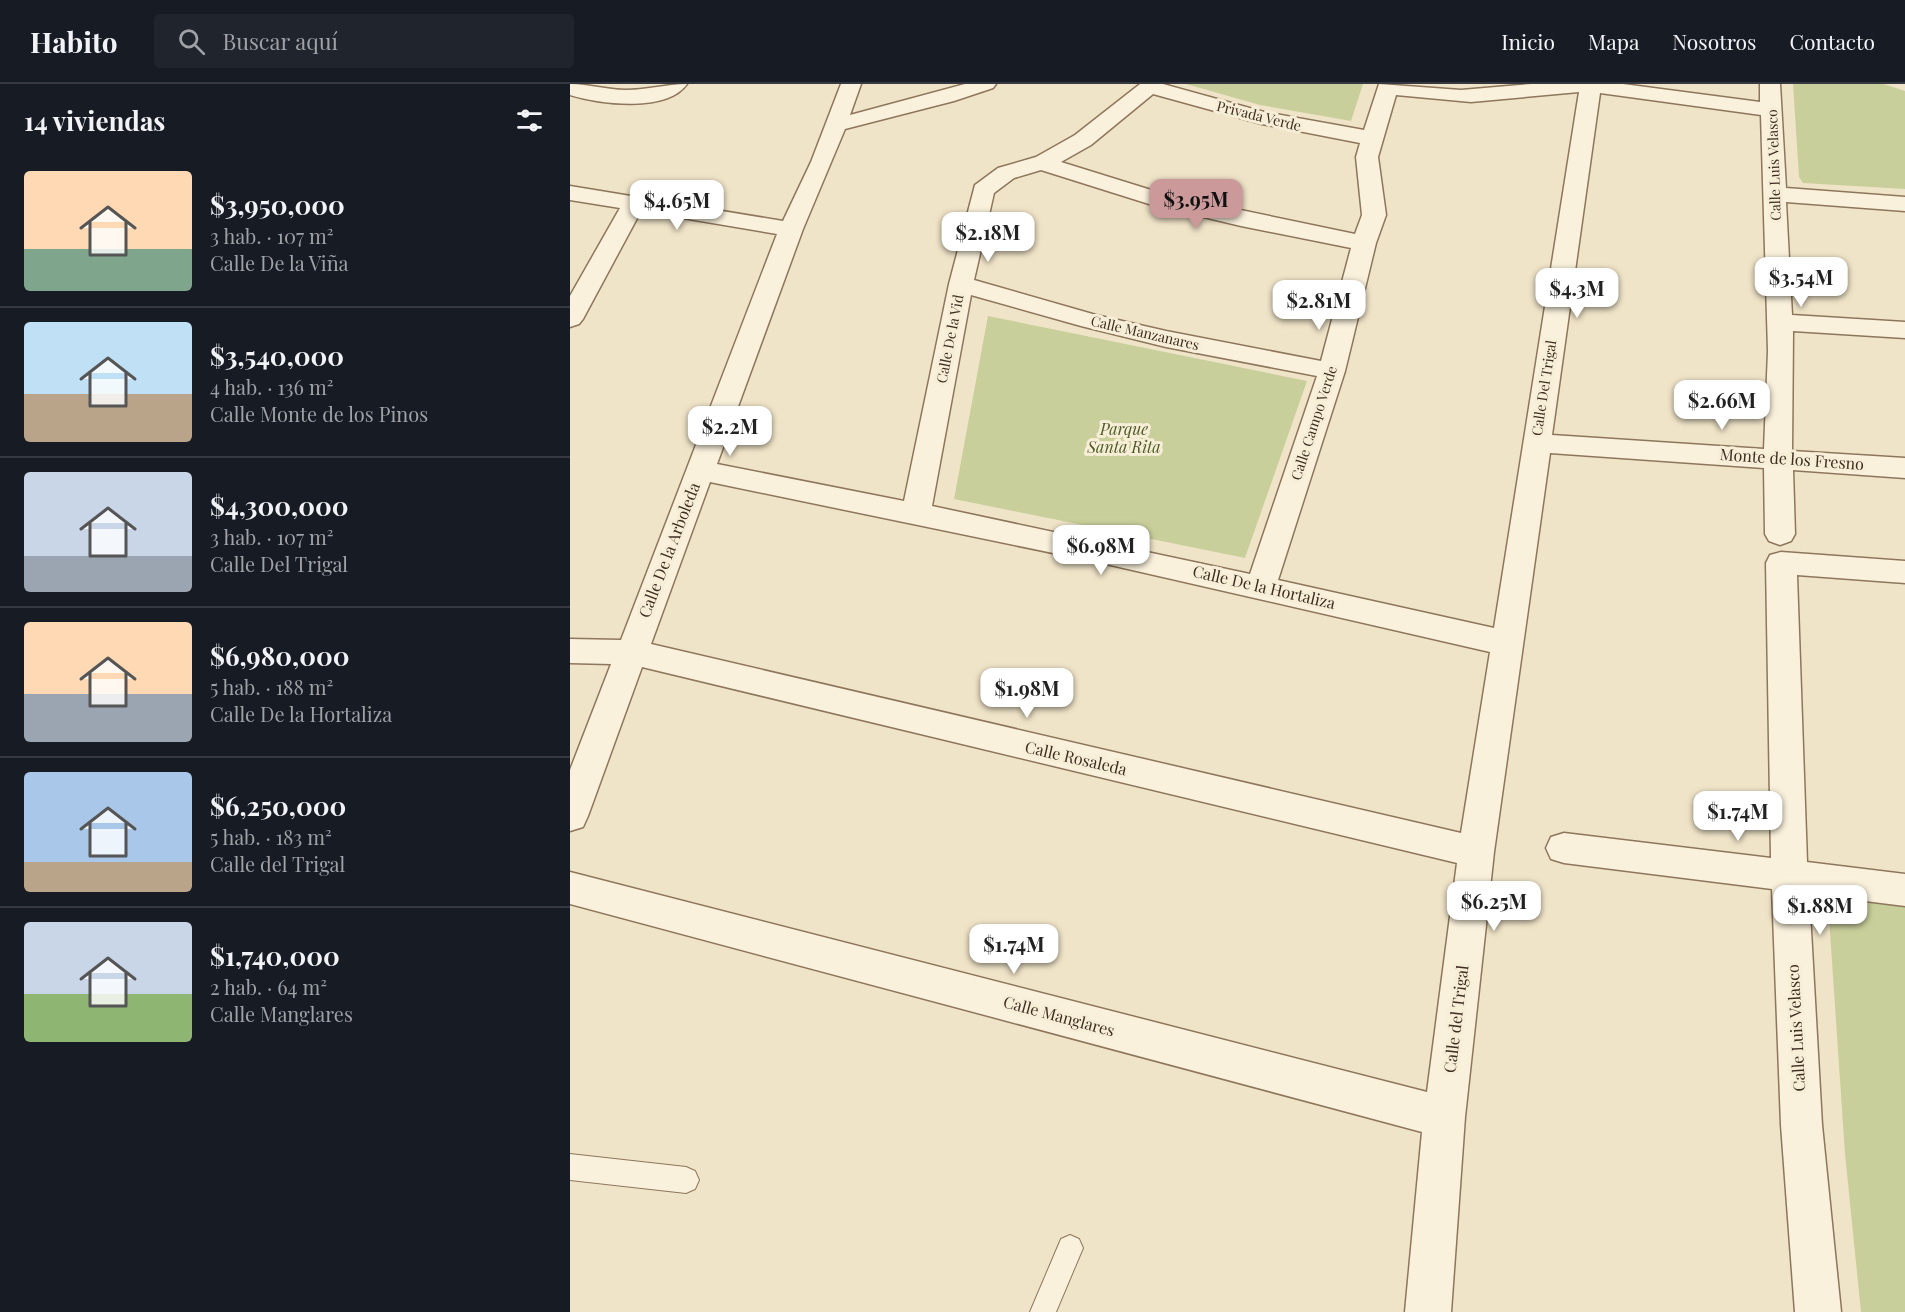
<!DOCTYPE html>
<html lang="es">
<head>
<meta charset="utf-8">
<style>
	:root { --surface:#171b24; --page:#20242c; --text:#f1f3f6; --muted:#9ea1a6; --line:#363941; --accent:#cc999b }
	body { margin:0; font-family:"Playfair Display",serif; background:var(--page); color:var(--text); height:100vh; display:flex; flex-direction:column; font-size:22px; white-space:nowrap }
	* { box-sizing:border-box; margin:0 }
	p { font-size:20px; color:var(--muted) }
	.icon { flex:none; width:33px; height:33px; fill:none; stroke:currentColor; stroke-width:2; stroke-linecap:round; stroke-linejoin:round }
	.map { position:relative; flex:1; overflow:hidden }
	.details { display:flex; flex-direction:column; background:var(--surface); width:570px }
	.details>* { flex:none }
	.price { position:absolute; translate:-50% -51px; padding:0 14px; border-radius:12px; background:#fff; color:#222; font-size:20px; line-height:39px; filter:drop-shadow(0 2px 3px #0008) }
	.price::after { content:''; position:absolute; left:50%; top:36px; width:18px; height:14px; margin-left:-9px; background:inherit; clip-path:polygon(0 0,100% 0,50% 100%) }
	.price.on { background:var(--accent); color:#111 }
	ul { padding:0; list-style:none }
	li { display:flex; align-items:center; gap:18px; height:150px; padding:0 24px }
	li+li { border-top:2px solid var(--line) }
	li span { display:grid; place-items:center; flex:none; width:168px; height:120px; border-radius:6px; color:#555 }
	li>.icon { margin-inline-start:auto }
	span .icon { width:72px; height:72px; fill:#fffc; stroke-width:1 }
	li b { font-size:26px }
	h2 { display:flex; justify-content:space-between; align-items:center; height:72px; padding:0 24px; font-size:26px }
	header { display:flex; align-items:center; gap:36px; box-sizing:border-box; height:84px; padding:0 30px; background:var(--surface); border-bottom:2px solid var(--line) }
	header strong { font-size:28px }
	nav { display:flex; gap:33px; margin-inline-start:auto; font-size:21px }
	.search { width:420px; height:54px; background:var(--page); display:flex; align-items:center; gap:15px; box-sizing:border-box; padding:0 21px; border-radius:6px; color:var(--muted); font-size:22px }
	main { display:flex; flex:1; min-height:0 }
	.map>svg:first-child { display:block }
	.green { fill:#c9cf9b }
	.lines { fill:none; stroke-linecap:round; stroke-linejoin:round }
	.service-casing { stroke:#8d765c; stroke-width:2 }
	.minor-casing { stroke:#8d765c; stroke-width:3 }
	.service { fill:#faf1dc; fill-rule:evenodd }
	.minor { fill:#faf1dc; fill-rule:evenodd }
	.labels { text-anchor:middle; stroke-width:6; stroke-linejoin:round; paint-order:stroke }
	.far-street-label { font-size:14px; fill:#3d2e20; stroke:#f7eed8 }
	.park-label { font-size:16px; font-style:italic; fill:#4d5a26; stroke:#f7eed8 }
	.street-label { font-size:16px; fill:#3d2e20; stroke:#f7eed8 }
</style>
</head>
<body>
<header>
<strong>Habito</strong>
<div class="search"><svg class="icon" aria-label="search" viewBox="0 0 24 24"><circle cx="10" cy="10" r="6"/><path d="M15 15l6 6"/></svg>Buscar aquí</div>
<nav><a>Inicio</a><a>Mapa</a><a>Nosotros</a><a>Contacto</a></nav>
</header>
<main>
<section class="details">
<h2>14 viviendas<svg class="icon" aria-label="filters" viewBox="0 0 24 24"><path d="M4 7h16M4 17h16"/><circle cx="9" cy="7" r="2"/><circle cx="15" cy="17" r="2"/></svg></h2>
<ul>
<li><span style="background:linear-gradient(#ffd9b3 65%,#7fa58c 0)"><svg class="icon" aria-label="home" viewBox="0 0 24 24"><path d="M3 11l9-7 9 7M6 9v11h12V9"/></svg></span><div><b>$3,950,000</b><p>3 hab. · 107 m²</p><p>Calle De la Viña</p></div></li>
<li><span style="background:linear-gradient(#bfe0f5 60%,#b9a48a 0)"><svg class="icon" aria-label="home" viewBox="0 0 24 24"><path d="M3 11l9-7 9 7M6 9v11h12V9"/></svg></span><div><b>$3,540,000</b><p>4 hab. · 136 m²</p><p>Calle Monte de los Pinos</p></div></li>
<li><span style="background:linear-gradient(#c9d6e8 70%,#9aa5b1 0)"><svg class="icon" aria-label="home" viewBox="0 0 24 24"><path d="M3 11l9-7 9 7M6 9v11h12V9"/></svg></span><div><b>$4,300,000</b><p>3 hab. · 107 m²</p><p>Calle Del Trigal</p></div></li>
<li><span style="background:linear-gradient(#ffd9b3 60%,#9aa5b1 0)"><svg class="icon" aria-label="home" viewBox="0 0 24 24"><path d="M3 11l9-7 9 7M6 9v11h12V9"/></svg></span><div><b>$6,980,000</b><p>5 hab. · 188 m²</p><p>Calle De la Hortaliza</p></div></li>
<li><span style="background:linear-gradient(#a9c7e8 75%,#b9a48a 0)"><svg class="icon" aria-label="home" viewBox="0 0 24 24"><path d="M3 11l9-7 9 7M6 9v11h12V9"/></svg></span><div><b>$6,250,000</b><p>5 hab. · 183 m²</p><p>Calle del Trigal</p></div></li>
<li><span style="background:linear-gradient(#c9d6e8 60%,#8fb573 0)"><svg class="icon" aria-label="home" viewBox="0 0 24 24"><path d="M3 11l9-7 9 7M6 9v11h12V9"/></svg></span><div><b>$1,740,000</b><p>2 hab. · 64 m²</p><p>Calle Manglares</p></div></li>
</ul>
</section>
<div class="map">
<svg width="1335" height="1228" viewBox="0 0 1335 1228">
	<rect width="100%" height="100%" fill="#f0e4c8"/>
	<path class="green" d="M616,0H793L781,37L690,21Z
		M1223,0H1314L1335,7V105L1233,99L1229,93Z
		M418,232L737,297L675,474L384,415Z
		M1257,804L1335,814V1228H1291L1275,1070Z"/>
	<g class="lines">
		<g class="service-casing">
			<path id="service" d="M0,1070L116,1083L125,1087L129,1096L125,1105L116,1109L0,1096Z
				M500,1151L509,1155L513,1164L486,1228H460L491,1155Z"/>
		</g>
		<g class="minor-casing">
			<path id="minor" d="M0,0C19,0 37,6 56,6C78,6 96,0 117,0C97,29 29,20 0,11Z
				M271,0H291L280,31L395,0H426L423,4L384,17L275,45L233,145L147,380L334,417L379,200L405,101L428,84L466,73L505,51L570,0H593L694,28L794,46L809,0L891,6L961,0H1053L1190,18V0H1210L1216,104L1335,113V127L1216,118L1222,231L1335,238V254L1223,247L1222,367L1335,374V394L1223,386L1225,450L1221,457L1210,461L1199,457L1195,450L1194,384L980,369L924,768L895,1033L881,1228H835L852,1048L0,820V788L857,1008L887,779L72,583L18,732L13,743L0,747V686L41,580L0,579V555L51,556L207,150L71,127L13,235L9,240L0,243V212L50,124L0,116V102L213,137L241,78ZM1009,8L924,544L708,496L775,287L806,159L816,131L808,73L826,11L901,18ZM1030,9L1191,31L1198,267L1194,365L982,351ZM583,10L692,40L790,59L786,73L792,131L785,150L594,110L491,78L521,61ZM471,86L579,120L671,142L781,164L751,277L596,247L526,231L404,196L424,109L444,94ZM401,211L511,242L596,263L747,292L680,490L362,422ZM140,398L536,480L920,568L891,749L81,560Z
				M1211,468L1335,477V499L1227,491L1237,778L1335,790V822L1239,810L1252,1041L1271,1228H1225L1211,1041L1202,805L994,779L981,775L976,764L981,753L994,749L1201,774L1196,479L1200,471Z"/>
		</g>
		<use href="#service" class="service"/>
		<use href="#minor" class="minor"/>
	</g>
	<g class="labels">
		<g class="far-street-label">
			<text transform="translate(689 32) rotate(14)" y="5">Privada Verde</text>
			<text transform="translate(1204 81) rotate(-92)" y="5">Calle Luis Velasco</text>
			<text transform="translate(575 249) rotate(13)" y="5">Calle Manzanares</text>
			<text transform="translate(380 255) rotate(-79)" y="5">Calle De la Vid</text>
			<text transform="translate(974 304) rotate(-81)" y="5">Calle Del Trigal</text>
			<text transform="translate(744 339) rotate(-72)" y="5">Calle Campo Verde</text>
		</g>
		<g class="park-label">
			<text x="554" y="351">Parque<tspan x="554" dy="18">Santa Rita</tspan></text>
		</g>
		<g class="street-label">
			<text transform="translate(1222 375) rotate(4)" y="6">Monte de los Fresno</text>
			<text transform="translate(99 466) rotate(-69)" y="6">Calle De la Arboleda</text>
			<text transform="translate(694 503) rotate(13)" y="6">Calle De la Hortaliza</text>
			<text transform="translate(506 674) rotate(13)" y="6">Calle Rosaleda</text>
			<text transform="translate(489 932) rotate(15)" y="6">Calle Manglares</text>
			<text transform="translate(886 935) rotate(-83)" y="6">Calle del Trigal</text>
			<text transform="translate(1226 944) rotate(-93)" y="6">Calle Luis Velasco</text>
		</g>
	</g>
</svg>
<b class="price on" style="left:626px;top:146px">$3.95M</b>
<b class="price" style="left:107px;top:147px">$4.65M</b>
<b class="price" style="left:418px;top:179px">$2.18M</b>
<b class="price" style="left:1231px;top:224px">$3.54M</b>
<b class="price" style="left:1007px;top:235px">$4.3M</b>
<b class="price" style="left:749px;top:247px">$2.81M</b>
<b class="price" style="left:1152px;top:347px">$2.66M</b>
<b class="price" style="left:160px;top:373px">$2.2M</b>
<b class="price" style="left:531px;top:492px">$6.98M</b>
<b class="price" style="left:457px;top:635px">$1.98M</b>
<b class="price" style="left:1168px;top:758px">$1.74M</b>
<b class="price" style="left:924px;top:848px">$6.25M</b>
<b class="price" style="left:1250px;top:852px">$1.88M</b>
<b class="price" style="left:444px;top:891px">$1.74M</b>
</div>
</main>
</body>
</html>
